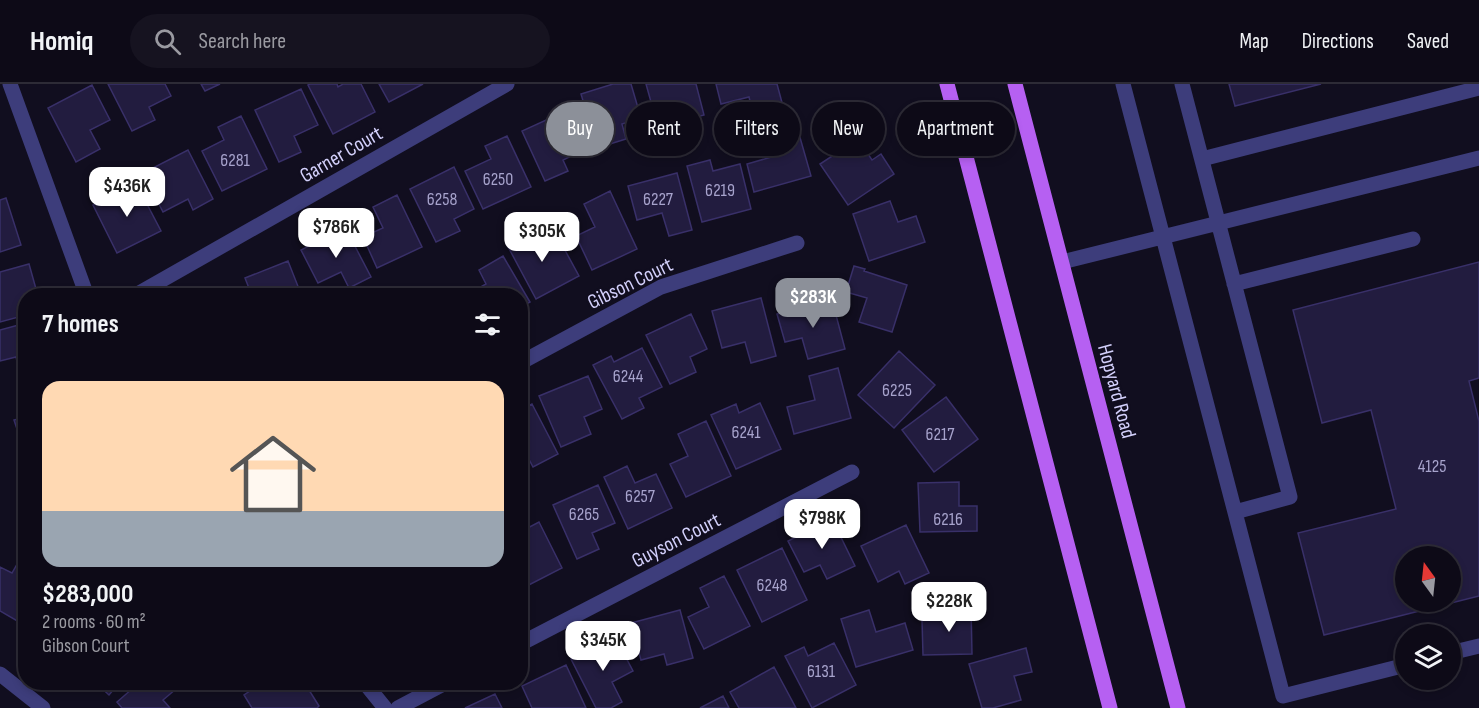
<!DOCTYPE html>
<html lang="en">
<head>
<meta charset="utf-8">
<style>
	:root { --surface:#0d0a17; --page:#161320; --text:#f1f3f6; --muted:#9a9aa1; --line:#2d2b36; --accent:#8c9099 }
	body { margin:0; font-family:"Sofia Sans Condensed",sans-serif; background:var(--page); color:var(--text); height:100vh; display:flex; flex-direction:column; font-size:22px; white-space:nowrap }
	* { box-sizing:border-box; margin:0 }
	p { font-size:20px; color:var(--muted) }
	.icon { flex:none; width:33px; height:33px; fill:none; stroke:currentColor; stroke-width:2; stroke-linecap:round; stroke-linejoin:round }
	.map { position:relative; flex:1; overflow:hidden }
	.drawer { position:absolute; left:18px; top:204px; width:510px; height:402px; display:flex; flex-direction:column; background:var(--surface); border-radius:24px; box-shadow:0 3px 9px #0003,0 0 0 2px var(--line) }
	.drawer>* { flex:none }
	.top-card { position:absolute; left:546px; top:18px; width:570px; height:54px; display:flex; gap:12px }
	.needle { width:39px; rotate:345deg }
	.fabs { position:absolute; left:1395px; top:462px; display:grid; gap:12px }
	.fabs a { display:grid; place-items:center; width:66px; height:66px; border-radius:50%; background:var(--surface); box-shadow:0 3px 9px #0003,0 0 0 2px var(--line); font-size:30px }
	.price { position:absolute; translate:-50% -51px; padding:0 14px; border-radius:12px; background:#fff; color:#222; font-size:20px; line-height:39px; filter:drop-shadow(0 2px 3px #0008) }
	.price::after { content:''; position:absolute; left:50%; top:36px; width:18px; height:14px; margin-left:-9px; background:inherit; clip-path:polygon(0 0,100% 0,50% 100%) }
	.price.active { background:var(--accent); color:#fff }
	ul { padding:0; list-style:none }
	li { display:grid; align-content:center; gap:12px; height:318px; padding:0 24px }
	li span { display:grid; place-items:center; height:186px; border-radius:18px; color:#555 }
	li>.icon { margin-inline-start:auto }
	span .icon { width:108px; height:108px; fill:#fffc; stroke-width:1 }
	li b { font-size:26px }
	h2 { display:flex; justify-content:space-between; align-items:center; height:72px; padding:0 24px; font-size:26px }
	.chip { padding:0 21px; border-radius:27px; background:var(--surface); box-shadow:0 3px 9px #0003,0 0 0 2px var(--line); font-size:21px; line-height:54px }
	.chip.active { background:var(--accent); color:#fff }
	header { display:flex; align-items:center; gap:36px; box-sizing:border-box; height:84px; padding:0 30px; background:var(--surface); border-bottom:2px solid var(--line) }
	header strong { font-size:28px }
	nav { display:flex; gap:33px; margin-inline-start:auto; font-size:21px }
	.search { width:420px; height:54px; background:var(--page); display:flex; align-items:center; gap:15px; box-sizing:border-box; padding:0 21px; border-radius:33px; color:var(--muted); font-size:22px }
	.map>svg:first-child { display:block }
	.building { fill:#221c3f; stroke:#393069; stroke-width:1.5; fill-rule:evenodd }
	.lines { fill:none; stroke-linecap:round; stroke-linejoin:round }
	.minor { stroke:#3d3d7b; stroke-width:15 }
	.major { stroke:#b660f2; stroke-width:15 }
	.labels { text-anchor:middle; stroke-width:4.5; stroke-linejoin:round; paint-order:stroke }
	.number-label { font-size:18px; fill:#a7a3cc }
	.street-label { font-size:21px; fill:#d3d0fb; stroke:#110e1f }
</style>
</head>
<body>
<header>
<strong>Homiq</strong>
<div class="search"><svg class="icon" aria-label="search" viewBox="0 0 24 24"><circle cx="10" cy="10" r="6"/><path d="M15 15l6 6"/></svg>Search here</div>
<nav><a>Map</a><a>Directions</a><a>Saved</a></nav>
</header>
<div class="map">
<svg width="1479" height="624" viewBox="0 0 1479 624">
	<rect width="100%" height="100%" fill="#110e1f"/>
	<path class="building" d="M108,0H165L171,12L149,23L155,36L132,47Z
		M201,0H220L205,7Z
		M310,0H337L338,3L343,0H361L375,28L333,50L308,1Z
		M379,0H423L389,18Z
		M613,0H631L641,34L622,40L626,55L597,64L581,10Z
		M646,0H696L704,31L658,43Z
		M716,0H777L784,26L754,34L749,13L721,20Z
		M1229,0H1321L1235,22Z
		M92,1L110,36L90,46L100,65L76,78L48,24Z
		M301,5L318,41L294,52L301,68L279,78L255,26Z
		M568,26L586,65L563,76L568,87L545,97L522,47Z
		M241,32L267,85L222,107L202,67L224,56L218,43Z
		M797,43L811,92L754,108L747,80L775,72L769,51Z
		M507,52L531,103L483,125L465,87L491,75L485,62Z
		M858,55L872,76L881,70L894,90L848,121L820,80Z
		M188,66L213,115L193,126L188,115L163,128L143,89Z
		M710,76L713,87L740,80L751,125L702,138L687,82Z
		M454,83L474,125L454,135L460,147L436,158L410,105Z
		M677,89L692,146L669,152L662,129L637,136L628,102Z
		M136,99L161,147L117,169L93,121Z
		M610,107L637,165L592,186L576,152L595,143L584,120Z
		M397,111L422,163L377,184L363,153L383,144L373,123Z
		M6,114L21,161L0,168V116Z
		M890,117L898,138L916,132L925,158L869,177L853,130Z
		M345,143L371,193L349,204L341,188L318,199L301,166Z
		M533,144L544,166L560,157L579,192L536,215L506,159Z
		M503,172L530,218L520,224V212H471L470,209L486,200L479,186Z
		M288,177L301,210L252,212L245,194Z
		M1479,178V294L1469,297L1479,337V512L1324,551L1298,449L1396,425L1371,326L1322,339L1293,226ZM1406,472H1450V518H1406Z
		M29,180L38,212H26V231L0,238V188Z
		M854,182L865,185L864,187L907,201L892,248L859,238L867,214L846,208Z
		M236,203L240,212H218Z
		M761,214L776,272L751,279L745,258L722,264L712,227Z
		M832,216L845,265L808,275L802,254L785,258L777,230Z
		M691,230L707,265L690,273L696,288L670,300L646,251Z
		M26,239V289L20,290L16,273L0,277V246Z
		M642,264L662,303L639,314L644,324L622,335L593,281L611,272L614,278Z
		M899,267L935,301L894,344L858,311Z
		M838,284L851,334L794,350L787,323L815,316L809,292Z
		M588,292L602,325L584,333L591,350L561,363L539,312Z
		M946,313L978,355L934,388L902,346Z
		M760,319L781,365L736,385L711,331L736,320L739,329Z
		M532,320L558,370L533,383L524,366L520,368V326Z
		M26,333V362L23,363L14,336Z
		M706,337L731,392L686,413L670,380L688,372L678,350Z
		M627,382L635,399L656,390L672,424L628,445L604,393Z
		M959,398V422H977V447L920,448L918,399Z
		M598,401L615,439L592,449L599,465L577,475L553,421Z
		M832,435L855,482L827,495L820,481L804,488L788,457Z
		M539,438L562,484L521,505L520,448Z
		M906,441L929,489L905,500L899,487L878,498L861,462Z
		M782,464L807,516L762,538L737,486Z
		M20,475L26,478V527L19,538L0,527V483L12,489Z
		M724,492L750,542L704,565L688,533L709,523L700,504Z
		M943,522H971L972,570L923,571L922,536L943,535Z
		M680,526L693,574L667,581L664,570L641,576L631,539Z
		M869,526L876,548L905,539L913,566L856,583L841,535Z
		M615,553L633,587L612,598L622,618L611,624H596L571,575Z
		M834,559L856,601L812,624L785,572L804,563L808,572Z
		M1026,564L1032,588L1014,592L1021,616L993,624H982L969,580Z
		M566,581L586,624H532L522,602Z
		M774,583L796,624H739L730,608Z
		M95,598H120L109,611Z
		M140,598H170L176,605L163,616L170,624H122L117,618Z
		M263,598H304L319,622L317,624H252L244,611Z
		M495,610L502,624H465Z
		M723,612L729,624H700Z"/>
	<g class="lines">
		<path class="minor" d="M10,0L87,212
			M1123,0L1283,612L1406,581
			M1182,0L1290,413L1235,428
			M1202,75L1479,4
			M1062,178L1479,74
			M1234,200L1413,155
			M134,212L507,0
			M520,279L661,203L797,159
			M520,560L852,388
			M1450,569L1479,562
			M0,590L43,624
			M364,598L385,624
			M398,624L447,598"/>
		<path class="major" d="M947,0L1110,624
			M1015,0L1178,624"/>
	</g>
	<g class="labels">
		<g class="number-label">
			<text x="235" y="82">6281</text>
			<text x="498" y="101">6250</text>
			<text x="720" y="112">6219</text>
			<text x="442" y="121">6258</text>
			<text x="658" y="121">6227</text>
			<text x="628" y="298">6244</text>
			<text x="897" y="312">6225</text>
			<text x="746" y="354">6241</text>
			<text x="940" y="356">6217</text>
			<text x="1432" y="388">4125</text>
			<text x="640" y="418">6257</text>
			<text x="584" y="436">6265</text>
			<text x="948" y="441">6216</text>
			<text x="772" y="507">6248</text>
			<text x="821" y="593">6131</text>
		</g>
		<g class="street-label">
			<text transform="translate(341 70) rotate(-30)" y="7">Garner Court</text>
			<text transform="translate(630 199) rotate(-26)" y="7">Gibson Court</text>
			<text transform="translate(1117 307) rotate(75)" y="7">Hopyard Road</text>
			<text transform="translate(676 456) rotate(-27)" y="7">Guyson Court</text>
		</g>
	</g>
</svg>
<div class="fabs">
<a><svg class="needle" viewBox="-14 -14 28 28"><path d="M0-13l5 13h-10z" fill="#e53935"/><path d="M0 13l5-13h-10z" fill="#9a9aa1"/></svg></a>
<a><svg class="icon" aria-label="layers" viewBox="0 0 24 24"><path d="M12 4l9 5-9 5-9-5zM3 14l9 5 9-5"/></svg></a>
</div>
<b class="price" style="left:127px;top:134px">$436K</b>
<b class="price" style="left:336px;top:175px">$786K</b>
<b class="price" style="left:542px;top:179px">$305K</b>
<b class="price active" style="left:813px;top:245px">$283K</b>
<b class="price" style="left:822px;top:466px">$798K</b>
<b class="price" style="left:949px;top:549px">$228K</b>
<b class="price" style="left:603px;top:588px">$345K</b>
<div class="top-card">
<a class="chip active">Buy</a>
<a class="chip">Rent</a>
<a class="chip">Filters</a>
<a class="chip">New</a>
<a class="chip">Apartment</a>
</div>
<section class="drawer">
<h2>7 homes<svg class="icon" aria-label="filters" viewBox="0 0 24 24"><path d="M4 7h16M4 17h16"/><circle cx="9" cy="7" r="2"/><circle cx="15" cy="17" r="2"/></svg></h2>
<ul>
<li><span style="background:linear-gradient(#ffd9b3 70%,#9aa5b1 0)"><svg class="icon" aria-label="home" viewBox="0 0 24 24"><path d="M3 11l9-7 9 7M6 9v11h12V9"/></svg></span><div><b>$283,000</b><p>2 rooms · 60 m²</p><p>Gibson Court</p></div></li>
</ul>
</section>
</div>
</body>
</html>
